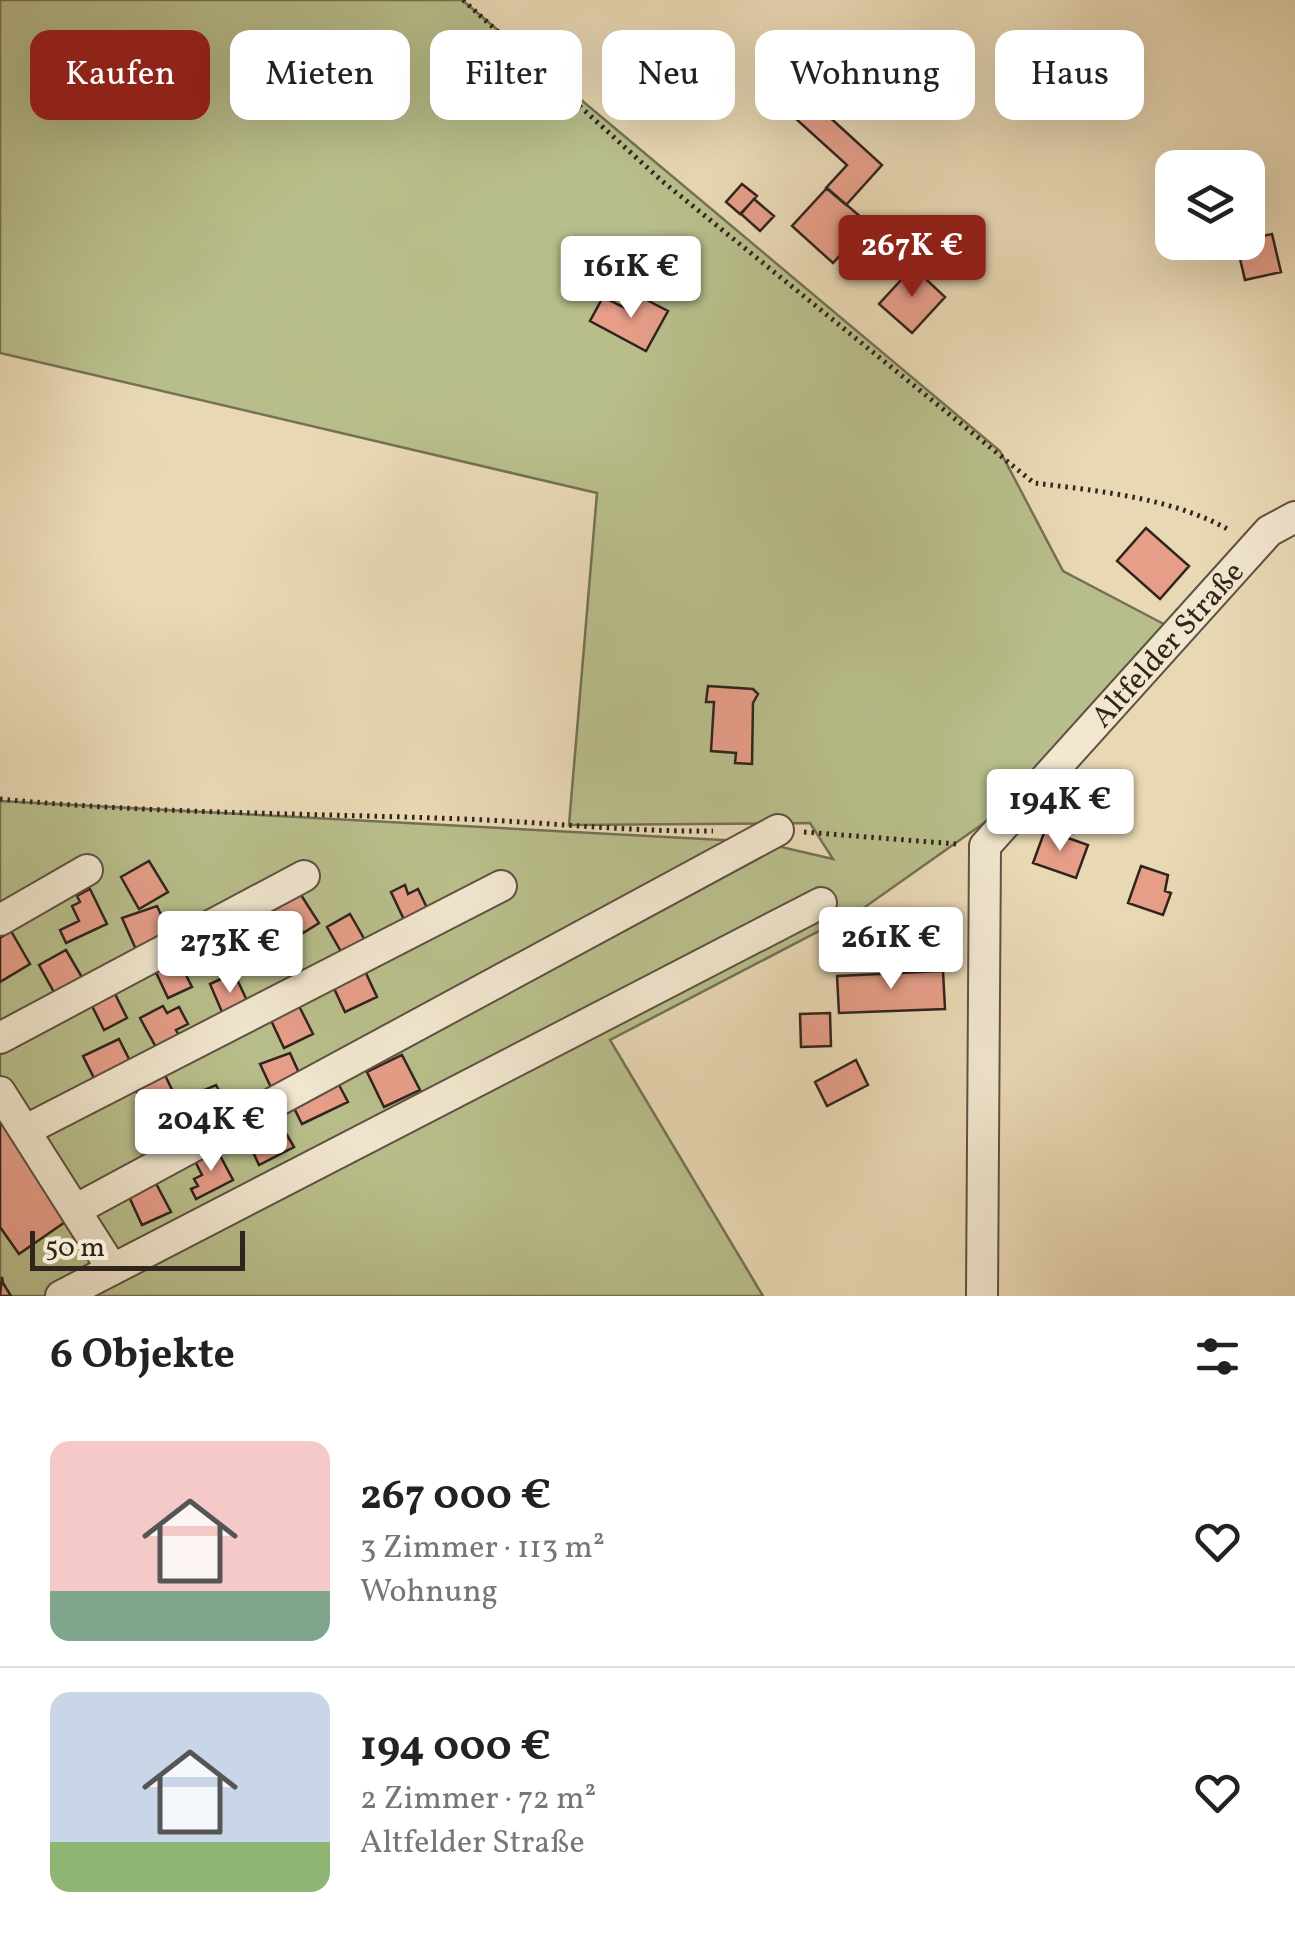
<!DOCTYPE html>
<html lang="de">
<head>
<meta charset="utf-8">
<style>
	:root { --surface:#fff; --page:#f6f6f6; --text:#222; --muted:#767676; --line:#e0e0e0; --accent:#8f2418 }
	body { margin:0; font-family:Vollkorn,serif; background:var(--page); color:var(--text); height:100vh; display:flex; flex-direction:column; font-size:38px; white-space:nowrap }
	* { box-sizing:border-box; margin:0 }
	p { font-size:32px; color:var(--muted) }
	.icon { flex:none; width:55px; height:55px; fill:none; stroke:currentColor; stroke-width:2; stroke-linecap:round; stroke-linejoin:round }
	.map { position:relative; height:1296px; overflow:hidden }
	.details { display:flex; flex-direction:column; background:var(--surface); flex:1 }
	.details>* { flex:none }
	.top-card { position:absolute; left:30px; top:30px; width:1235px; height:90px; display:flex; gap:20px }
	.buttons { position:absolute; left:1155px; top:150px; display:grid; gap:20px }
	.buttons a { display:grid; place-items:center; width:110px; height:110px; border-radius:20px; background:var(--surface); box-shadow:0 10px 40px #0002; font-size:50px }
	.scale { position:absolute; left:30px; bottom:25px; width:215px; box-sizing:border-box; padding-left:10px; border:5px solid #31241d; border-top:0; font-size:28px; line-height:35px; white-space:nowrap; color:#31241d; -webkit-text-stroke:8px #f1e6ce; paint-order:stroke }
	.price { position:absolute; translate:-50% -85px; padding:0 22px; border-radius:10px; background:#fff; color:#222; font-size:32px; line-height:65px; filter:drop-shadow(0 2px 5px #0008) }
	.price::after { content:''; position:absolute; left:50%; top:60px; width:30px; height:22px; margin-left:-15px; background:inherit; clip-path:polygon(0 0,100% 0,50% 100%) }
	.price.current { background:var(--accent); color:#fff }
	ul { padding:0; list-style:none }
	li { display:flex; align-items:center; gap:30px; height:250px; padding:0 50px }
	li+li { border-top:2px solid var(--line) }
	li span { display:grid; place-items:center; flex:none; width:280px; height:200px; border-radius:20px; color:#555 }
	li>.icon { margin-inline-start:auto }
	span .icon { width:120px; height:120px; fill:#fffc; stroke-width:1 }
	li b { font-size:42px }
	h2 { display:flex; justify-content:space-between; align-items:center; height:120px; padding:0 50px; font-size:42px }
	.pill { padding:0 35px; border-radius:20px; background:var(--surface); box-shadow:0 10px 40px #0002; font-size:35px; line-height:90px }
	.pill.current { background:var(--accent); color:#fff }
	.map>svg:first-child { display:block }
	.green { fill:#b8be8b; stroke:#747154; stroke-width:2.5 }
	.building { fill:#e69e89; stroke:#31241d; stroke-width:2.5 }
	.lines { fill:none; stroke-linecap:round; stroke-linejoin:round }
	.minor-casing { stroke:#5f5143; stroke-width:34 }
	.path { stroke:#31241d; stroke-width:5; stroke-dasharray:2.5 5; stroke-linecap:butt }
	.minor { stroke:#f1e6ce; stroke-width:30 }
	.labels { text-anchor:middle; stroke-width:8; stroke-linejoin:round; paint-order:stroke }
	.street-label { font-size:30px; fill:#31241d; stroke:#f1e6ce }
</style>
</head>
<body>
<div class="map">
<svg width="1295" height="1296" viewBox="0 0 1295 1296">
	<rect width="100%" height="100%" fill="#e9d8b4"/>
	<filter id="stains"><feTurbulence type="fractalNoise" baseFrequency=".002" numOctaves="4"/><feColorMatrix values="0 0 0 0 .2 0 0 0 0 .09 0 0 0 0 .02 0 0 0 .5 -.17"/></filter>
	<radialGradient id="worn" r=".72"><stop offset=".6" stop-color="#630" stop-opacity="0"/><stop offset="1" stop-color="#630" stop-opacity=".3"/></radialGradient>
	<path class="green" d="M0,0H462L1000,451L1063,571L1177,631L1008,806L865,907L610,1040L763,1296H0V801L760,842L833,859L810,823L569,825L597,493L0,353Z"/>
	<path class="building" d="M801,91L882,165L846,205L826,188L847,165L785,109Z
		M742,184L757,196L740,214L726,202Z
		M827,188L869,224L833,263L792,226Z
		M754,199L774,216L760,231L741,214Z
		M897,222L920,243L898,266L876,246Z
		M1272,234L1281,272L1245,280L1236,242Z
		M913,267L945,297L912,333L879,304Z
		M639,296L668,311L646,351L590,321L603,297L631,311Z
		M1146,528L1189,566L1160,599L1117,561Z
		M708,686L753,689L758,694L753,703L752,764L735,763L736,753L711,751L714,702H706Z
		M1045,830L1088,845L1076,878L1033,863Z
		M149,861L168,892L139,909L121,877Z
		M1141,866L1168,875L1165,891L1171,893L1163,915L1128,903Z
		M405,885L408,894L418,889L428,910L407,926L391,892Z
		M90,889L107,924L66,943L60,930L79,921L72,906L80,902L77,896Z
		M301,895L319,923L303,933L295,920L274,932L264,915Z
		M157,906L171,936L138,954L122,918Z
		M350,914L366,942L343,955L327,927Z
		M237,923L256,958L242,965L237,956L221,964L207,938Z
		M11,931L30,964L0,982V938Z
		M66,950L83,979L55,994L39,965Z
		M176,955L192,987L168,998L153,966Z
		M364,969L377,997L345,1012L332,984Z
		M943,971L945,1009L839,1013L837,976Z
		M234,973L250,1007L225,1019L210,984Z
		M111,986L127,1018L104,1030L88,998Z
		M296,1000L313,1034L284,1048L268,1014Z
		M163,1006L167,1013L179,1007L188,1024L176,1030L180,1037L157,1049L140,1018Z
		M830,1013L831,1046L801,1047L800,1014Z
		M119,1039L132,1065L96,1082L83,1056Z
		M290,1053L304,1084L275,1096L260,1064Z
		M402,1055L420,1090L384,1107L367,1072Z
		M856,1060L868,1085L827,1106L815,1082Z
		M161,1067L177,1100L164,1106L158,1093L141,1101L132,1081Z
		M216,1085L223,1098L214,1103L224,1122L204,1132L185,1098Z
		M339,1085L348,1102L302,1124L294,1108Z
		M0,1121L68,1220L19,1254L0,1227Z
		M287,1135L294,1147L259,1165L253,1152Z
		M216,1148L233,1180L196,1199L191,1189L198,1186L194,1179L202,1175L194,1159Z
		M152,1176L171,1212L142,1225L126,1190Z
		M2,1277L3,1283L11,1296H0Z"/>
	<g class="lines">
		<g class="minor-casing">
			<g id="minor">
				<path d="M0,920L87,870"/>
				<path d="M0,1038L304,876"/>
				<path d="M0,1092L111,1267"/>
				<path d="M26,1130L501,886"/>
				<path d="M77,1209L778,830"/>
				<path d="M61,1296L821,903"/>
				<path id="s1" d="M982,1296L985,846L1269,531L1295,517"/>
			</g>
		</g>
		<path class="path" d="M463,0L662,181L1034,483C1099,491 1174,498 1231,531
			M0,799C154,814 309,813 463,819C547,822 629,832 713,831
			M804,832L957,844"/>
		<use href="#minor" class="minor"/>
	</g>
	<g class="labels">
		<g class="street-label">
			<text dy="10" stroke="none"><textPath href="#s1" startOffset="722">Altfelder Straße</textPath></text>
		</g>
	</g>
	<rect width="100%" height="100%" filter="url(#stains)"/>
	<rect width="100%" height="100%" fill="url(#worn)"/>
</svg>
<div class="buttons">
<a><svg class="icon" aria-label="layers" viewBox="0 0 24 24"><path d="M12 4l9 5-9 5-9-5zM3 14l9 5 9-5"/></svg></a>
</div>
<div class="scale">50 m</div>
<b class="price current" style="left:912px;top:300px">267K €</b>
<b class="price" style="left:631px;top:321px">161K €</b>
<b class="price" style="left:1060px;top:854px">194K €</b>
<b class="price" style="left:891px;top:992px">261K €</b>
<b class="price" style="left:230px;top:996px">273K €</b>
<b class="price" style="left:211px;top:1174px">204K €</b>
<div class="top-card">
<a class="pill current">Kaufen</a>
<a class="pill">Mieten</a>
<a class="pill">Filter</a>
<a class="pill">Neu</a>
<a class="pill">Wohnung</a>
<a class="pill">Haus</a>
</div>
</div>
<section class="details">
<h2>6 Objekte<svg class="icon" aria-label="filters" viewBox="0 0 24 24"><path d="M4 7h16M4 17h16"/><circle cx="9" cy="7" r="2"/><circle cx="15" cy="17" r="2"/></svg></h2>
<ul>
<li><span style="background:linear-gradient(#f6c9c9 75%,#7fa58c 0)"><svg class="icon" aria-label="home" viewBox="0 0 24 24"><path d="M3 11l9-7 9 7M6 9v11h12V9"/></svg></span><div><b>267 000 €</b><p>3 Zimmer · 113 m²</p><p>Wohnung</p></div><svg class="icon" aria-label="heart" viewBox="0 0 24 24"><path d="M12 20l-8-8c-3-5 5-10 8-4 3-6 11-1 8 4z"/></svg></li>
<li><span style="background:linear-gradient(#c9d6e8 75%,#8fb573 0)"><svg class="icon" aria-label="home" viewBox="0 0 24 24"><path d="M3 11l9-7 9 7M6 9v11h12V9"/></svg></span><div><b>194 000 €</b><p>2 Zimmer · 72 m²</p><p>Altfelder Straße</p></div><svg class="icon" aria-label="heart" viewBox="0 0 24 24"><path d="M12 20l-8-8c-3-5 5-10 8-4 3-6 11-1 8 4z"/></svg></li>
</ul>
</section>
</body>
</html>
